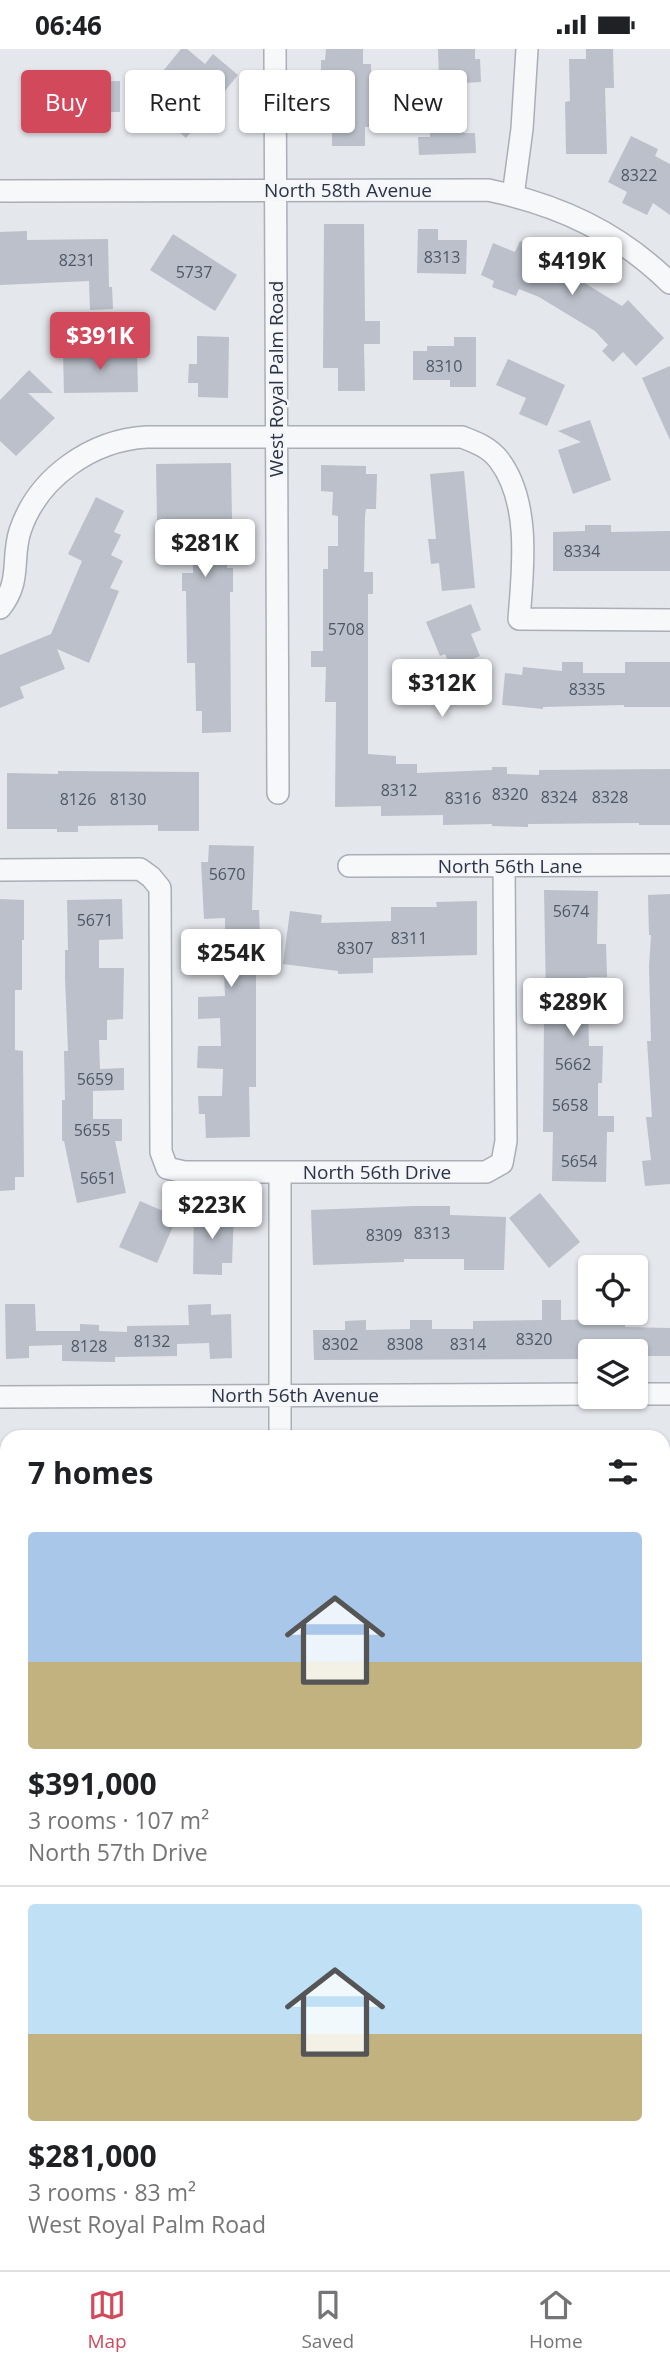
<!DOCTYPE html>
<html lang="en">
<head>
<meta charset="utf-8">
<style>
	:root { --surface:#fff; --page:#f6f6f6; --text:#202124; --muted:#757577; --line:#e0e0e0; --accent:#d1495b }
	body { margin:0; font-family:"Open Sans",sans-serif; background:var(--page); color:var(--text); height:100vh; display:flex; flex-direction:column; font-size:26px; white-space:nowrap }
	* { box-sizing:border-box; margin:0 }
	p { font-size:23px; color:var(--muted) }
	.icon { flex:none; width:38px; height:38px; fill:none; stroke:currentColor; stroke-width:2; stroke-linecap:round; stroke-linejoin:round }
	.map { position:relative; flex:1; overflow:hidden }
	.drawer { position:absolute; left:0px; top:1381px; width:670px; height:842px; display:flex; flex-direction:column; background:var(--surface); border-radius:21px 21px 0 0; box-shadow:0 2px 5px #0004 }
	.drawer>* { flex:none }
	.hud { position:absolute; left:21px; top:21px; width:628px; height:63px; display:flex; gap:14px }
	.fabs { position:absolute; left:578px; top:1206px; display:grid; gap:14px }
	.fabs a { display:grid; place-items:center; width:70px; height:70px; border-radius:7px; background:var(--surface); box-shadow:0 2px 5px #0004; font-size:35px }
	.price { position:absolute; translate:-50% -60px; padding:0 16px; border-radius:7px; background:#fff; color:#222; font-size:23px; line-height:46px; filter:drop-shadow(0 2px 4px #0008) }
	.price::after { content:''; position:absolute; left:50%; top:42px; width:21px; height:16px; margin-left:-10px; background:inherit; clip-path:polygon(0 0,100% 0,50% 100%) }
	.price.active { background:var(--accent); color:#fff }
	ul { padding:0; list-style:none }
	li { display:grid; align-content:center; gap:14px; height:371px; padding:0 28px }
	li+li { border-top:2px solid var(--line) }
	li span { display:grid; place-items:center; height:217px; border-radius:7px; color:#555 }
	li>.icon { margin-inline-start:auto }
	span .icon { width:126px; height:126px; fill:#fffc; stroke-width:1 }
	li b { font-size:30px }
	h2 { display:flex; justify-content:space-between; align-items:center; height:84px; padding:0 28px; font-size:30px }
	.chip { padding:0 24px; border-radius:7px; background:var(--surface); box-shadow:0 2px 5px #0004; font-size:24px; line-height:63px }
	.chip.active { background:var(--accent); color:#fff }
	.status { display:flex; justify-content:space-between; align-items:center; height:49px; padding:0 35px; background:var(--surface); direction:ltr }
	.status svg { height:19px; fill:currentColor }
	.tabs { display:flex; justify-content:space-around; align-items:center; height:98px; border-top:2px solid var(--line); background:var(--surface); font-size:19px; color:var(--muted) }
	.tabs a { display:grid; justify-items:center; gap:4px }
	.tabs .active { color:var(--accent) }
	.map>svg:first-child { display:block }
	.building { fill:#bbc0ca }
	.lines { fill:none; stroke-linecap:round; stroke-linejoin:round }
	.minor-casing { stroke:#a9aeb7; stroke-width:24 }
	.tertiary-casing { stroke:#a9aeb7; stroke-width:30 }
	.minor { stroke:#f7f8fa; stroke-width:21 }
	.tertiary { stroke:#f7f8fa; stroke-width:26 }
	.labels { text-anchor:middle; stroke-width:5; stroke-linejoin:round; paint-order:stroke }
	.number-label { font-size:16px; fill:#4f5766 }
	.street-label { font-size:19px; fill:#2b3445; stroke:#f4f6f9 }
</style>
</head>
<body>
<div class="status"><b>06:46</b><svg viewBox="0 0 49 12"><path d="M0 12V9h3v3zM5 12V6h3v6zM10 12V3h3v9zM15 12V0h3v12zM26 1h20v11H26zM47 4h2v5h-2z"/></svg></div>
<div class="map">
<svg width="670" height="2221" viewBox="0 0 670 2221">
	<rect width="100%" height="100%" fill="#e4e7ec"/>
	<path class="building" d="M181,0H187L205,15L213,5L238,26L186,89L163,69L185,42L163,22Z
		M326,0H363V15H371L373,78H365V97H332V72H321V11H325Z
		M438,0H475V10H480L481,33L463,34L464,84H475L476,104L419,106L418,88H430L429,59L440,58Z
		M586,0H613L614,39H605L607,105H566L565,53L570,52L569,10H586Z
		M64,23H87V33L120,32V63H100V69H65V63H45V34H64Z
		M631,87L658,100L655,107L670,115V166L653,154L647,166L622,154L627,143L608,133Z
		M324,175H364L365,272H380V295H364L365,342H338V319H323Z
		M418,180H438V191H467L466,225L417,224Z
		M27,182V191L108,190L109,238H112L113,260L90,261L89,232L0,236V183Z
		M173,185L237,226L215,262L150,221Z
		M520,192L567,209L590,223L583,233L622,257L628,251L664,289L636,317L623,303L613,313L602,302L608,296L595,282L539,248L519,240L516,247L492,238L494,232L481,226L493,194L515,203Z
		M197,287L229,288L228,349L198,348V334H188L189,315H197Z
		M454,288H476V338H450V331H413V302H427V297H454Z
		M137,302L138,343L64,344L63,303Z
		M508,310L565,336L547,377L519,365L526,349L496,336Z
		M670,317V391L642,329Z
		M29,321L53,344H28L55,369L16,407L0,392V351Z
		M590,371L611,431L573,445L558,401L581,393L558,382Z
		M231,414L232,470H227V519H233V543H230L231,683L202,684V662H196L195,614H187L186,542H182V524H193V470L157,471L156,415Z
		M321,416L366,417V425H377L376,460H366L365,467L364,523H373V545H368V705L396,707V715H417V724L492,721V718H507V725L539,726V721L670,720V776H639V774L528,775V778L492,777V775L443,776V766L381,767V757L335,758L336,653H325L326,618H311V602H323V520H328V497H338V467L332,466L333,443L321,442Z
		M464,422L475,539L442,542L439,514L431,515L428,490H436L430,425Z
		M96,448L124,462L114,483L121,486L111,506L123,512L110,539L119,542L89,614L57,600L65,620L20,638L24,649L0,659V606L51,585L82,512L68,505Z
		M585,476H611V483L670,482V522H553V483L585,482Z
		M471,555L481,581L471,585L480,607L451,619L445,605L440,607L426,573Z
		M562,613H583V624H625V613H670V658H624V656L543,658V660L502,656L505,624L522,626L523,618L562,622Z
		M58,722L199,723V782H158V776L78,777V783H57V780H7V724L58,725Z
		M209,796L254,797L252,861H259L260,887H256V1038H249L250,1088L206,1089L205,1065H199L198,1047H222L223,1020L197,1019L198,997H221L220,969L198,970V948L225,947L224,919H198L197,897H225V869L204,870L201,813H208Z
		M544,841L598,842L597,895H606L607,928H587L588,959L589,997H603L602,1034H598V1067H614V1083H607L606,1133L552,1132L553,1083H543L544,973H541L540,947H546Z
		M670,845V1135L645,1137L642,1112L651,1111L646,1068H652L647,992H651L649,918L651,886H649L648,846Z
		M0,850L24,851V891H22V941H15V1001L23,1002L24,1128H15V1141L0,1142Z
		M122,850L123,890L99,891V919H124L123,970L107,971V991H99L100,1020L124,1019V1041L93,1042V1070H122V1092H115L126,1144L77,1154L64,1092H62V1051H65L64,1002H68L65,929V901H68L67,851Z
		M477,852V906L373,909V924L338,925V922L283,915L290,862L322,866L321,874L391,872V858H437L436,853Z
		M540,1144L580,1193L549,1219L509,1169Z
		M140,1152L177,1168L157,1214L119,1198Z
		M414,1157H450V1166L506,1168L504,1221H464V1210H404V1213L313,1216L311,1161Z
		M194,1161L234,1162L232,1214H222V1226L193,1225Z
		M542,1251H561V1271L625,1270V1278L670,1279V1307H635V1302H590V1310L314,1311L313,1281H345V1272L366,1271V1281L410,1280V1271H432V1280H473V1272L542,1271Z
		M5,1255H35L36,1282H80V1275L99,1276V1282L127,1283V1277L189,1276L188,1256L211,1255V1266L231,1265L232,1309L210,1310L209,1294L177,1295V1307L115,1308V1313L62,1312V1296L29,1297V1309L6,1310Z"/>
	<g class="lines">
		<g class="minor-casing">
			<path id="minor" d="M275,0L278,744
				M0,142L488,141C559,156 618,183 670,234
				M513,147L522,80L527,0
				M0,559C22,532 11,510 20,482C38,428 92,391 147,388H462C475,393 489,398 499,411C531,453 523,520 519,570L670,571
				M349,817L670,816
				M0,821L140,820L151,828L160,839L161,1103L167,1119L184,1123H486L502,1114L506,1092L504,818
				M635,1345H670
				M0,1348L590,1345
				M280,1388V1123
				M663,1563H670
				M0,1568H7
				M565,2216V2221
				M96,2221V2216"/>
		</g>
		<g class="tertiary-casing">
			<path id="tertiary" d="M663,1793H670
				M0,1796H7"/>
		</g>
		<use href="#minor" class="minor"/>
		<use href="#tertiary" class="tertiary"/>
	</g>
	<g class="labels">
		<g class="number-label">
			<text x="639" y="132">8322</text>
			<text x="442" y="214">8313</text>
			<text x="77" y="217">8231</text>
			<text x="194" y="229">5737</text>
			<text x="444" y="323">8310</text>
			<text x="582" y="508">8334</text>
			<text x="346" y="586">5708</text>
			<text x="587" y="646">8335</text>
			<text x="399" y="747">8312</text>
			<text x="510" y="751">8320</text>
			<text x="559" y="754">8324</text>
			<text x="610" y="754">8328</text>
			<text x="463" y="755">8316</text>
			<text x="78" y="756">8126</text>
			<text x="128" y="756">8130</text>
			<text x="227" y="831">5670</text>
			<text x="571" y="868">5674</text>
			<text x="95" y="877">5671</text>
			<text x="409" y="895">8311</text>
			<text x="355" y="905">8307</text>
			<text x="573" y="1021">5662</text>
			<text x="95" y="1036">5659</text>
			<text x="570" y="1062">5658</text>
			<text x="92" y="1087">5655</text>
			<text x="579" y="1118">5654</text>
			<text x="98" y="1135">5651</text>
			<text x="432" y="1190">8313</text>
			<text x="384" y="1192">8309</text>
			<text x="534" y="1296">8320</text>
			<text x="152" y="1298">8132</text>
			<text x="340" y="1301">8302</text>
			<text x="405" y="1301">8308</text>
			<text x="468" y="1301">8314</text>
			<text x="89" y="1303">8128</text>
		</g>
		<g class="street-label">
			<text x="348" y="148">North 58th Avenue</text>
			<text transform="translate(276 330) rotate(-90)" y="7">West Royal Palm Road</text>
			<text x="510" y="824">North 56th Lane</text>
			<text x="377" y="1130">North 56th Drive</text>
			<text x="295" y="1353">North 56th Avenue</text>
		</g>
	</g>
</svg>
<div class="fabs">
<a><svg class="icon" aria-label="locate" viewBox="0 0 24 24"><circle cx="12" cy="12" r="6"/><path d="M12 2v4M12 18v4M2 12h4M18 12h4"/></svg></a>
<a><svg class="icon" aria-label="layers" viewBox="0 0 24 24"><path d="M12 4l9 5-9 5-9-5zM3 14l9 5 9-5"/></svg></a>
</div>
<b class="price" style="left:572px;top:248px">$419K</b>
<b class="price active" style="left:100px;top:323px">$391K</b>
<b class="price" style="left:205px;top:530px">$281K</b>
<b class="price" style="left:442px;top:670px">$312K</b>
<b class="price" style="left:231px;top:940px">$254K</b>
<b class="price" style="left:573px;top:989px">$289K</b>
<b class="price" style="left:212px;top:1192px">$223K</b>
<div class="hud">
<a class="chip active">Buy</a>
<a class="chip">Rent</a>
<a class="chip">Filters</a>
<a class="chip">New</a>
</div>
<section class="drawer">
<h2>7 homes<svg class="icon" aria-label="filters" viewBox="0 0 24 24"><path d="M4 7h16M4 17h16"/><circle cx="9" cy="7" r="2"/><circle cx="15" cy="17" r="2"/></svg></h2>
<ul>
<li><span style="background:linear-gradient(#a9c7e8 60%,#c2b280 0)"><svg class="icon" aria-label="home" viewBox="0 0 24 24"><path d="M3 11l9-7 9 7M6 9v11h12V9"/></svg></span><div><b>$391,000</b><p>3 rooms · 107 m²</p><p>North 57th Drive</p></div></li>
<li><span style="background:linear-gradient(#bfe0f5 60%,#c2b280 0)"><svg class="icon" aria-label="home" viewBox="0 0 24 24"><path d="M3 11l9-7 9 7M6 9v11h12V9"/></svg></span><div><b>$281,000</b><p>3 rooms · 83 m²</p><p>West Royal Palm Road</p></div></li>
</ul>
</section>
</div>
<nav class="tabs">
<a class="active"><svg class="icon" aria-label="map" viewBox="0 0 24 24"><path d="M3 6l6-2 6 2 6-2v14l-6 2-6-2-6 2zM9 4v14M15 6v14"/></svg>Map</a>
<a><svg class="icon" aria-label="saved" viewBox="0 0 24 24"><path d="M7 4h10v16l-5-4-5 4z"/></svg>Saved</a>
<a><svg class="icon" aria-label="home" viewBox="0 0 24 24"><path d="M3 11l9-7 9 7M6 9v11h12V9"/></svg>Home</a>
</nav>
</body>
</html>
